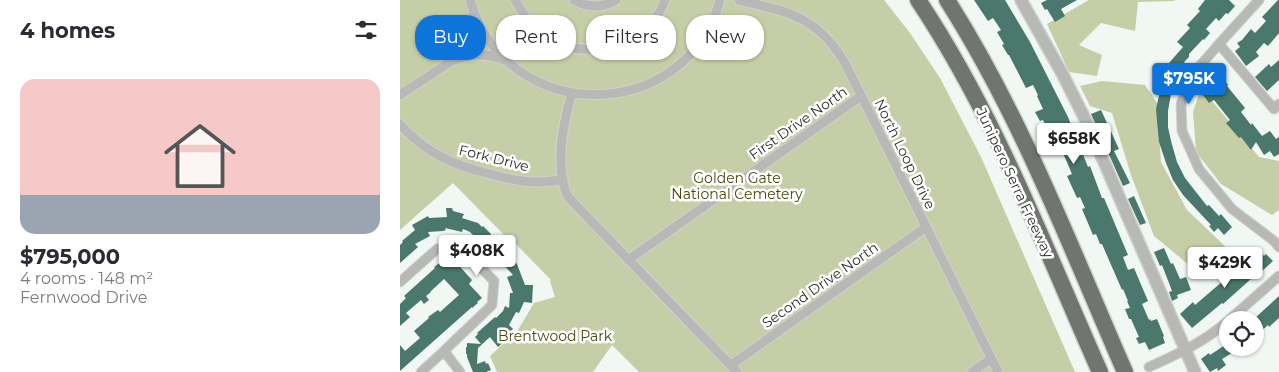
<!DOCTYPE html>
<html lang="en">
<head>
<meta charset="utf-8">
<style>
	:root { --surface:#fff; --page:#f2f2f3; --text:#2b2b33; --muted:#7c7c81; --line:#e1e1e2; --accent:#0d74dc }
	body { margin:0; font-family:Montserrat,sans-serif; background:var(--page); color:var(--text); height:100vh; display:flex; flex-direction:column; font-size:19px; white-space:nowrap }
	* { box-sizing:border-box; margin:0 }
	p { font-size:16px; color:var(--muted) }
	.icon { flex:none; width:28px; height:28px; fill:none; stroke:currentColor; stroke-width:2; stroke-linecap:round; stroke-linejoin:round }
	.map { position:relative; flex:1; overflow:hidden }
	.panel { display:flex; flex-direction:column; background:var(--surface); width:400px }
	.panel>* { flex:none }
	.banner { position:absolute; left:15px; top:15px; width:475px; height:45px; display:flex; gap:10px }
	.fabs { position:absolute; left:819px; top:311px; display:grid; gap:10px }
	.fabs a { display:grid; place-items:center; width:45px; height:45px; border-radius:50%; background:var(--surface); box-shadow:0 1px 4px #0004; font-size:25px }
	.price { position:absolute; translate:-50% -42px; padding:0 11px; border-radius:5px; background:#fff; color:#222; font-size:16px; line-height:32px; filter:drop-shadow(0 1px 2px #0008) }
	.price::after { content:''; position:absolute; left:50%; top:30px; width:15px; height:11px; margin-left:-8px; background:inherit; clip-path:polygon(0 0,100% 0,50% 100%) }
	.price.selected { background:var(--accent); color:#fff }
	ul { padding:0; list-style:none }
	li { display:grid; align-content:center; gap:10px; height:265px; padding:0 20px }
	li+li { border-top:1px solid var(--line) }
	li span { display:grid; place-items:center; height:155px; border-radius:15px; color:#555 }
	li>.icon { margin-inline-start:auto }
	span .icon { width:90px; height:90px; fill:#fffc; stroke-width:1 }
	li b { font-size:21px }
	h2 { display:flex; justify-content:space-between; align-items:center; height:60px; padding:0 20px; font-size:21px }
	.pill { padding:0 18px; border-radius:20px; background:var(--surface); box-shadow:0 1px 4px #0004; font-size:18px; line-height:45px }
	.pill.selected { background:var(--accent); color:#fff }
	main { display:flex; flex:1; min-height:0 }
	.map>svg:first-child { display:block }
	.green { fill:#c6cea7 }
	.building { fill:#4a786c }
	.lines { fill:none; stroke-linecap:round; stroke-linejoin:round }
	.minor-casing { stroke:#ced3cf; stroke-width:11 }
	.tertiary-casing { stroke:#ced3cf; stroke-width:14 }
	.motorway-casing { stroke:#ced3cf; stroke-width:19 }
	.minor { stroke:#b8b9b7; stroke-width:9 }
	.tertiary { stroke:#b8b9b7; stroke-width:11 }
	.motorway { stroke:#717570; stroke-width:16 }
	.labels { text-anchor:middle; stroke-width:5; stroke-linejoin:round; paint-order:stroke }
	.street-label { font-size:14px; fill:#2d2f2d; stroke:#fff }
	.park-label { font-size:14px; fill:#454d0d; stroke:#fff }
</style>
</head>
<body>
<main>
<section class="panel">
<h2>4 homes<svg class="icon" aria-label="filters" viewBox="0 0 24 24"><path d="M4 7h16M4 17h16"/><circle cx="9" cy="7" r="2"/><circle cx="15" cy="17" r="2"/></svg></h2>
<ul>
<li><span style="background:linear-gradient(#f6c9c9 75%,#9aa5b1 0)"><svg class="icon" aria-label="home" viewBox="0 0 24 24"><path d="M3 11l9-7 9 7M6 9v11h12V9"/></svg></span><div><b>$795,000</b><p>4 rooms · 148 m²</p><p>Fernwood Drive</p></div></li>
</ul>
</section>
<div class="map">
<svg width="879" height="372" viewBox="0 0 879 372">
	<rect width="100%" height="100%" fill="#f1f7f3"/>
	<path class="green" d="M0,0H484L510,33L540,78L581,157L675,372H239L212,345L193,372H97L90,356L118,330L134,303L155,297L150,281L151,280L113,241L111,242L53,183L0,230Z
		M689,0H776L773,1L738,2L735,31L701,23L679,45L702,55L697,76L669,72L647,24Z
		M702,81L745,85L757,103L761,162L787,210L829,250L801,275L754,236L731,175L712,113L690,106L680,86Z
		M801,88L859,157L879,161V210L872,215L821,184L796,152L793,112Z"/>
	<path class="building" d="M574,0H605L630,42L668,117L688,167L690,166L702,198H704L717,229L728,255L723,257L728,270L734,268L748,301L742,304L749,320L750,319L751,321L757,319L764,336L763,337L765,343L749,350L745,342L739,344L736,338L739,337L731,319H729L725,309L730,308L727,301H728L723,289L722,290L702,244H700L696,234L693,235L682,209L685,208L680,197L677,198L667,176L672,174L663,153L662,150L658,151L643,120L640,121L635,112L643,109L637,96L638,95L633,85L626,88L609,55H608L602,45L604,44L597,32L601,30L593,18L588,21Z
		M647,0H677L661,9L665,16L655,22L647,9L645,10L641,3Z
		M805,0H829L835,6L828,14L826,13L819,21L816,18L806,29L810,33L804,40L803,39L789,54V57L784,62L785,63L777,72L772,88L768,111V127L771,141L777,162L785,178L807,206L809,205L819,216L821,214L832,227L824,235L818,228L814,232L809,226L811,225L783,195L773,180L766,163L759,142L757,121L756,109L760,91L769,63L783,47L777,42L790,28L787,25L800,11L798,9Z
		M878,0H879V33L868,46L864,43L856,52L859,56L846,66L835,51L840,47L837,43L842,40L851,29L855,33L866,21L862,17Z
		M879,60V80L867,91L855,77L869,64L871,67Z
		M817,71L828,85L827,86L845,108L841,112L851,125L852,123L862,136L870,131L876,139L879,137V154L874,157L870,151L864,155L856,142L851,150L841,137L839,138L826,123L830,120L814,100L809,103L800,91L803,82Z
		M701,110L719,149L714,151L730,183L723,186L691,114Z
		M734,196L746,223L740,225L728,199Z
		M46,208H52L53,211L64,214L62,218L78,223L82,227L83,226L91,234L90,236L117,264L125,285H133L132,303L124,302L119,313L116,312L109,325L113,329L105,337L107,339L98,347L90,337L78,348L77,364L85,361L86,364L88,363L91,370L86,372H73L67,357V354H66V347H67V343L81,344L75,337L78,334L77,333L95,317L96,318L103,311L105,306L109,308L110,293H113L107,277L113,275L101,262L98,265L93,259L94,258L74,240L76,238L70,232L63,229L62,232L45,228L46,230L43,231L28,232L30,236L15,244L18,247L0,263V245L3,242L2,241L15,230L12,225L28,216L29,218L47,217Z
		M764,248L771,264L773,263L780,279L786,277L791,290L777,295L778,298L772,301L769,292L772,291L769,283L762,265L760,266L754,252Z
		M859,250L864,256L866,254L873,261L862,271L861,270L823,304L822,303L792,328L780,314L793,302L795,305L830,275L824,267L830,262L840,273L854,261L850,258Z
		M46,258L52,264L55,261L62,269L72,280L69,284L82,298L77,302L78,303L72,308V307L0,371V345L5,351L20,338L14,331L29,318L28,317L38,310L40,312L59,295L44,279L30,292H31L26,296L29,300L24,304L21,300L6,313L10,317L0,326V304L6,298L4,296L35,268L34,267Z
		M879,296V318L869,327L868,325L855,337V318Z
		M828,343V348H840L822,359L826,365L818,371L817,368L810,372L801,359L809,353L810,355Z"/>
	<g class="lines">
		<g class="minor-casing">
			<path id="minor" d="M70,0C106,126 285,126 320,0
				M115,0C141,49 188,64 235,34C250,25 260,16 265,0
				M174,0C188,8 202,8 216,0
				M339,0C389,12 420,17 447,67L598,372
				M859,0L819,44L874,109L879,104
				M819,44L791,76L781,104L782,131L799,169L832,209L874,241L879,247
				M51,61C69,54 87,52 104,60
				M172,93C163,123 154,168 168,197L337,372
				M0,95L50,62C64,49 73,33 73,14
				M0,124C25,153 53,165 90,174C105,178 121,182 136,182C145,182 154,181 163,180
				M228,260L461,96
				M0,282L37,249L64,250L94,281L92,305L44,351L21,372
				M829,320L879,276
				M44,351L60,372
				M331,365L526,227
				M749,367C778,354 804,342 828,321
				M572,372L591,359"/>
		</g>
		<g class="tertiary-casing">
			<path id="tertiary" d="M621,0L663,75L688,125L795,372"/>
		</g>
		<g class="motorway-casing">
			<path id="motorway" d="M518,0C595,115 644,246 700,372
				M547,0C621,116 670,246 725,372"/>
		</g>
		<use href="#minor" class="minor"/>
		<use href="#tertiary" class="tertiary"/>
		<use href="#motorway" class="motorway"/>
	</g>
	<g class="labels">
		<g class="street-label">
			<text transform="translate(398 123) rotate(-35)" y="5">First Drive North</text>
			<text transform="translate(505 154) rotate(64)" y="5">North Loop Drive</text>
			<text transform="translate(94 158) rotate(14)" y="5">Fork Drive</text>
			<text transform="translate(615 183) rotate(65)" y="5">Junipero Serra Freeway</text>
			<text transform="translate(420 285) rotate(-35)" y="5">Second Drive North</text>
		</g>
		<g class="park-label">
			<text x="337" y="183">Golden Gate<tspan x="337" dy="16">National Cemetery</tspan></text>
			<text x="155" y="341">Brentwood Park</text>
		</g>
	</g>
</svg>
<div class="fabs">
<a><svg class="icon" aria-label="locate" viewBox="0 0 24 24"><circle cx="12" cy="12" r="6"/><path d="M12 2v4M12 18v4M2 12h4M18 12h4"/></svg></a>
</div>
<b class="price selected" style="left:789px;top:105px">$795K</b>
<b class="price" style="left:674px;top:165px">$658K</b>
<b class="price" style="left:77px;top:277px">$408K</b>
<b class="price" style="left:825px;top:289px">$429K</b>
<div class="banner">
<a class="pill selected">Buy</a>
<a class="pill">Rent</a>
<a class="pill">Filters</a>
<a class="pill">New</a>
</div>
</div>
</main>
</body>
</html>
